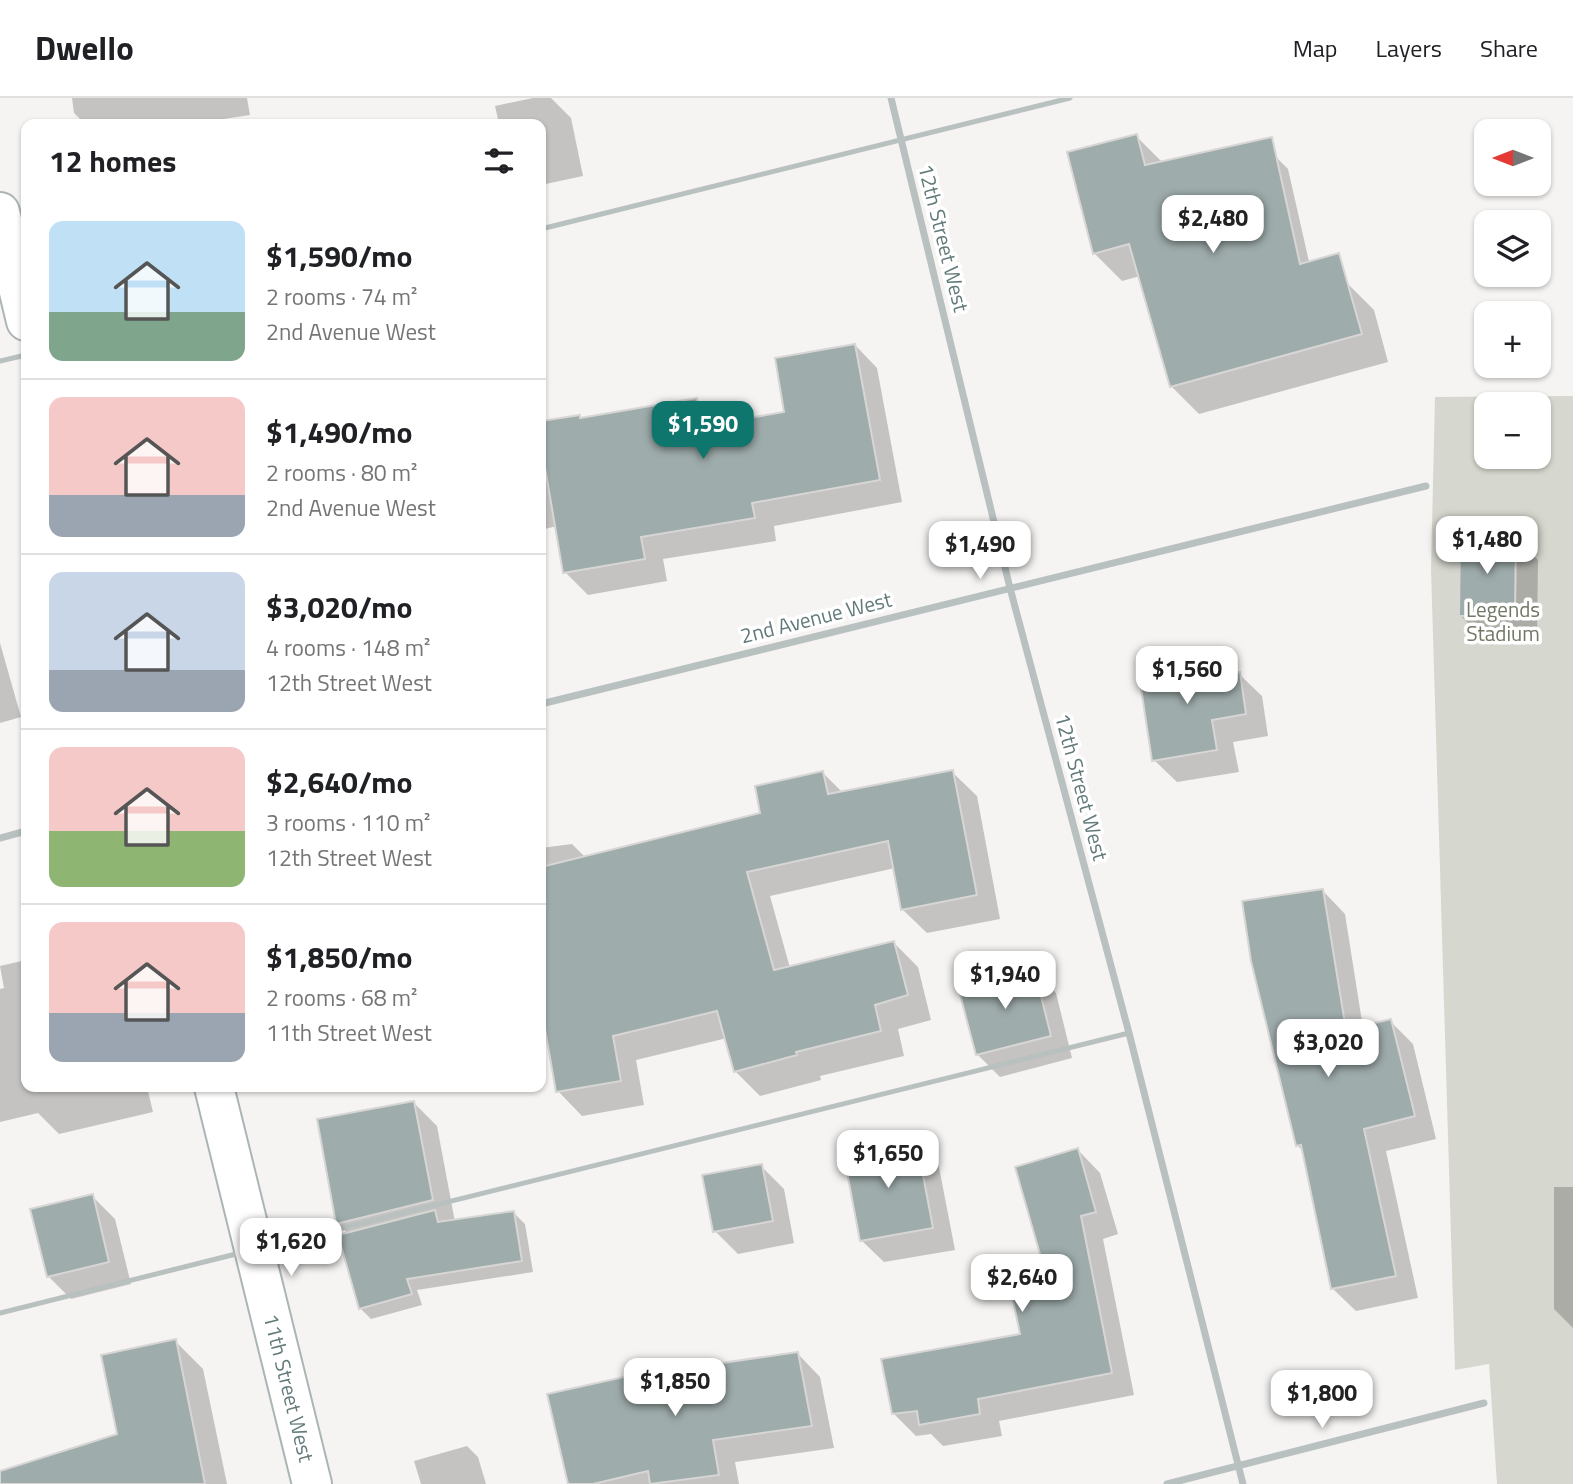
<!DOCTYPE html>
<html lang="en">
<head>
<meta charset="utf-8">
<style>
	:root { --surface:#fff; --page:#f6f6f6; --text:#202124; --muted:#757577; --line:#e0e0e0; --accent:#0f766e }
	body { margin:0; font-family:"Titillium Web",sans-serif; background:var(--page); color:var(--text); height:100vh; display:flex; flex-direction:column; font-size:26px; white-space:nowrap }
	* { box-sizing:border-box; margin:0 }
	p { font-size:23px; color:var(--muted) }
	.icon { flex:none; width:38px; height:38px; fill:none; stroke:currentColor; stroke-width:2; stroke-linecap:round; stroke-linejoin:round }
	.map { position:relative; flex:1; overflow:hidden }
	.drawer { position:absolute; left:21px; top:21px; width:525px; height:973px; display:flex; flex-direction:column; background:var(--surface); border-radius:14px; box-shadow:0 2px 5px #0004 }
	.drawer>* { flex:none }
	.needle { width:46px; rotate:270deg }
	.buttons { position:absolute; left:1474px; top:21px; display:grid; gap:14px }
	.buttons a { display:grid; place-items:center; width:77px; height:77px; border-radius:14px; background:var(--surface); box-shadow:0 2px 5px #0004; font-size:35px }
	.price { position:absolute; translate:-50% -60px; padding:0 16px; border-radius:14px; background:#fff; color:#222; font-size:23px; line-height:46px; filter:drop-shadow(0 2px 4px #0008) }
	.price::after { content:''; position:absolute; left:50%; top:42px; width:21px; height:16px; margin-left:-10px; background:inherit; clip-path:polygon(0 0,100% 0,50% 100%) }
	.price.selected { background:var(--accent); color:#fff }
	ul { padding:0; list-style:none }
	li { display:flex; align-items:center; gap:21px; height:175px; padding:0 28px }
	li+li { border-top:2px solid var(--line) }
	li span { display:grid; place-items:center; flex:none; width:196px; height:140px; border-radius:14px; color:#555 }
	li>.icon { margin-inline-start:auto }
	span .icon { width:84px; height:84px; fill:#fffc; stroke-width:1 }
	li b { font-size:30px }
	h2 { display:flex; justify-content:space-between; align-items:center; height:84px; padding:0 28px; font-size:30px }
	header { display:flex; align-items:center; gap:42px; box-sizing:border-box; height:98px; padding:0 35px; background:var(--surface); border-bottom:2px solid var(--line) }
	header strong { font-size:33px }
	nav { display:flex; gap:38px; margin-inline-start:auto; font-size:24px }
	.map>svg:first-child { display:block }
	.green { fill:#d6d8cf; fill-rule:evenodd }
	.shadow { fill:#0003 }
	.building { fill:#9eacab; stroke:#d7d6d5; stroke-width:2 }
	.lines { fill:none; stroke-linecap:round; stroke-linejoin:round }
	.secondary-casing { stroke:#abb5b5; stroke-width:42 }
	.lane { stroke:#b8c0c0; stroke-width:5 }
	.street { stroke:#b8c0c0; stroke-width:7 }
	.secondary { stroke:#fff; stroke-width:38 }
	.labels { text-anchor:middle; stroke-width:7; stroke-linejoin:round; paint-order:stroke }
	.street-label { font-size:21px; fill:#637a7a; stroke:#fff }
	.park-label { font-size:21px; fill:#727865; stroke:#fff }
</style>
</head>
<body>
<header>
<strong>Dwello</strong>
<nav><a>Map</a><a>Layers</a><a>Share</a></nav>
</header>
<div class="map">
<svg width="1573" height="1386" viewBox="0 0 1573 1386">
	<rect width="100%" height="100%" fill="#f5f4f2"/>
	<path class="green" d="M1573,298V1386H1497L1489,1266L1455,1272L1431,471L1435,299ZM1486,306H1538V359H1486Z"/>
	<path class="shadow" d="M72,0H247L250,17L190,26H85L74,15Z
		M533,0H551L571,20L583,78L541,87V26H499L495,8Z
		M1136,38L1163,65L1260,43L1288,71L1315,190L1346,184L1374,212L1388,264L1199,316L1171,288L1140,178L1122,183L1094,155Z
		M855,247L877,270L902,404L774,428L776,443L663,461L667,483L588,497L565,474L557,428L541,432V325L579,318L582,321L696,302L719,326L786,315Z
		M1515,439L1538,462L1537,540H1483L1460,517Z
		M0,545L21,619L0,625Z
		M1206,561L1223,578L1239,576L1262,598L1268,638L1233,644L1239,674L1177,684L1154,662Z
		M952,674L977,698L1000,821L927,835L902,811L895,770L770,798L790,870L894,845L918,869L931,922L898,931L904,958L820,978L821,982L760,998L736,974L727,940L636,962L644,1007L582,1018L558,993L549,943L541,944V750L572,746L586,760L762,717L823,675L843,695Z
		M1323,793L1345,816L1363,930L1390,923L1413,946L1436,1041L1386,1053L1418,1200L1356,1213L1333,1191L1304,1054L1297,1047Z
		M26,862V989H147L153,1014L59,1036L38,1015L0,1024V891L4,890L0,868Z
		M1034,872L1056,895L1072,960L1000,979L977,956Z
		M414,1005L437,1028L455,1124L513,1114L525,1126L533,1174L417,1192L422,1207L371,1221L360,1210L349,1137L338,1125Z
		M916,1042L938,1064L955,1152L884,1164L861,1142Z
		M1078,1052L1100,1075L1118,1136L1103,1141L1134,1297L999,1323L1002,1338L943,1348L931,1336L916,1338L893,1315L1022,1237L1053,1192Z
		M761,1068L784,1091L794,1145L738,1156L715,1133Z
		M1554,1089H1573V1230L1554,1211Z
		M92,1098L115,1121L131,1186L71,1201L48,1178Z
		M175,1243L203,1271L227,1386H26L119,1337Z
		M798,1256L820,1279L834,1350L735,1364L739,1386H569Z
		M467,1348L478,1359L486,1386H421L414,1363Z"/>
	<path class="building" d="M1137,36L1145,67L1272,39L1300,166L1339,155L1362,236L1170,289L1129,146L1093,156L1067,54Z
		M855,246L880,382L752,405L755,420L641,439L645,461L563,475L541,346V323L580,317V320L697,300L701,328L784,314L775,260Z
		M1460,437L1516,438L1515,518H1459Z
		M1206,559L1209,579L1240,574L1246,616L1212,622L1217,652L1152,663L1138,570Z
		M953,672L977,797L901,812L888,743L747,774L774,872L894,843L908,897L875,907L881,933L796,954L797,957L734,974L717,913L613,938L621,983L556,994L541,908V769L760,715L755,688L823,673L828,696Z
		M1323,791L1346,932L1391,921L1415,1018L1364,1031L1396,1178L1331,1191L1301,1047L1296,1048L1251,863L1242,803Z
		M1034,870L1051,938L976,957L958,889Z
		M414,1003L433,1102L336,1126L317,1021Z
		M916,1040L933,1130L860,1143L843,1053Z
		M1078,1050L1096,1114L1081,1118L1112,1275L978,1301L980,1316L919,1327L917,1313L892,1316L881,1261L1020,1236L1012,1198L1050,1191L1015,1069Z
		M762,1066L773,1123L713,1134L702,1077Z
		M93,1096L109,1164L47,1179L30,1111Z
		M435,1112L438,1124L514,1113L522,1163L407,1181L412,1196L359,1211L338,1137Z
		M176,1241L205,1386H0V1373L117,1336L101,1257Z
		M798,1254L812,1328L713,1342L719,1377L650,1386L648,1373L593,1386H568L547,1296L624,1279Z"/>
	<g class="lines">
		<g class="secondary-casing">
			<g id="secondary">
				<path d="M0,114L26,223"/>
				<path id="s1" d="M214,989L312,1386"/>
			</g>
		</g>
		<path class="lane" d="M541,131L1070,0
			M0,263L26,257
			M266,1149L1129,935
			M0,1215L240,1155"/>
		<path class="street" d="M891,0L1010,490L1129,935L1243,1386
			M541,606L1426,388
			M0,740L26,733
			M1167,1386L1484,1305"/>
		<use href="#secondary" class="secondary"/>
	</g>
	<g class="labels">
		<g class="street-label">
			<text transform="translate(943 140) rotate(76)" y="7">12th Street West</text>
			<text transform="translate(816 520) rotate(-14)" y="7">2nd Avenue West</text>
			<text transform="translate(1081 689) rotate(75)" y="7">12th Street West</text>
			<text dy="7" stroke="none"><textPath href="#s1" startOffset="310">11th Street West</textPath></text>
		</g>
		<g class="park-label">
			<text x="1503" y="519">Legends<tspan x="1503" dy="24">Stadium</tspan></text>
		</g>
	</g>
</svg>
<div class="buttons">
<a><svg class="needle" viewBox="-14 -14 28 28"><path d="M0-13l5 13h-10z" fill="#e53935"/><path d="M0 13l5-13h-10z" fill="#757577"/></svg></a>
<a><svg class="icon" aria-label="layers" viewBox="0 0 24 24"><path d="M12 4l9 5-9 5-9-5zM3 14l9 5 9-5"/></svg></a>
<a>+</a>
<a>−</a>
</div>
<b class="price" style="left:1213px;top:157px">$2,480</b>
<b class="price selected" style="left:703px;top:363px">$1,590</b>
<b class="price" style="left:1487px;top:478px">$1,480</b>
<b class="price" style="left:980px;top:483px">$1,490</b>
<b class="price" style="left:1187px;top:608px">$1,560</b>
<b class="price" style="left:1005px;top:913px">$1,940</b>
<b class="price" style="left:1328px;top:981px">$3,020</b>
<b class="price" style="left:888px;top:1092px">$1,650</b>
<b class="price" style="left:291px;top:1180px">$1,620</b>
<b class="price" style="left:1022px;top:1216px">$2,640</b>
<b class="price" style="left:675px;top:1320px">$1,850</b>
<b class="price" style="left:1322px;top:1332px">$1,800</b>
<section class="drawer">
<h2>12 homes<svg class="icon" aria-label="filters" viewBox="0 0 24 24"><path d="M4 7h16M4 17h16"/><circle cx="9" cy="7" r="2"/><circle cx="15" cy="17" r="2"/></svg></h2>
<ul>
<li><span style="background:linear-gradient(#bfe0f5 65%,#7fa58c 0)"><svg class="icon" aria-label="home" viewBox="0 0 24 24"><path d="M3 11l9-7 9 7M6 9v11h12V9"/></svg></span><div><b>$1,590/mo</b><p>2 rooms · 74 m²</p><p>2nd Avenue West</p></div></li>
<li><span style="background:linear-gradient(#f6c9c9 70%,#9aa5b1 0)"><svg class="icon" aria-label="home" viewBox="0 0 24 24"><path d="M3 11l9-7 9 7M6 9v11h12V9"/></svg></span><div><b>$1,490/mo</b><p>2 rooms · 80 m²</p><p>2nd Avenue West</p></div></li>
<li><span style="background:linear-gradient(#c9d6e8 70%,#9aa5b1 0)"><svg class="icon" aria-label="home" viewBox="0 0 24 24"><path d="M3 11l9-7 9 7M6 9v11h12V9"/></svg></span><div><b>$3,020/mo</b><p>4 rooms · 148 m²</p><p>12th Street West</p></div></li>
<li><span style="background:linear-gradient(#f6c9c9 60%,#8fb573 0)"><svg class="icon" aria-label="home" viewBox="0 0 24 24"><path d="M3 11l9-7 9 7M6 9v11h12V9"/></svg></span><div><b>$2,640/mo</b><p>3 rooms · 110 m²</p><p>12th Street West</p></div></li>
<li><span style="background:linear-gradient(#f6c9c9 65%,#9aa5b1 0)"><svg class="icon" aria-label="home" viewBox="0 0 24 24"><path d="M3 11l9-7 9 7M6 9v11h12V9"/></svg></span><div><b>$1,850/mo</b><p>2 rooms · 68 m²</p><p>11th Street West</p></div></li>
</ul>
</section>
</div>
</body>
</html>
